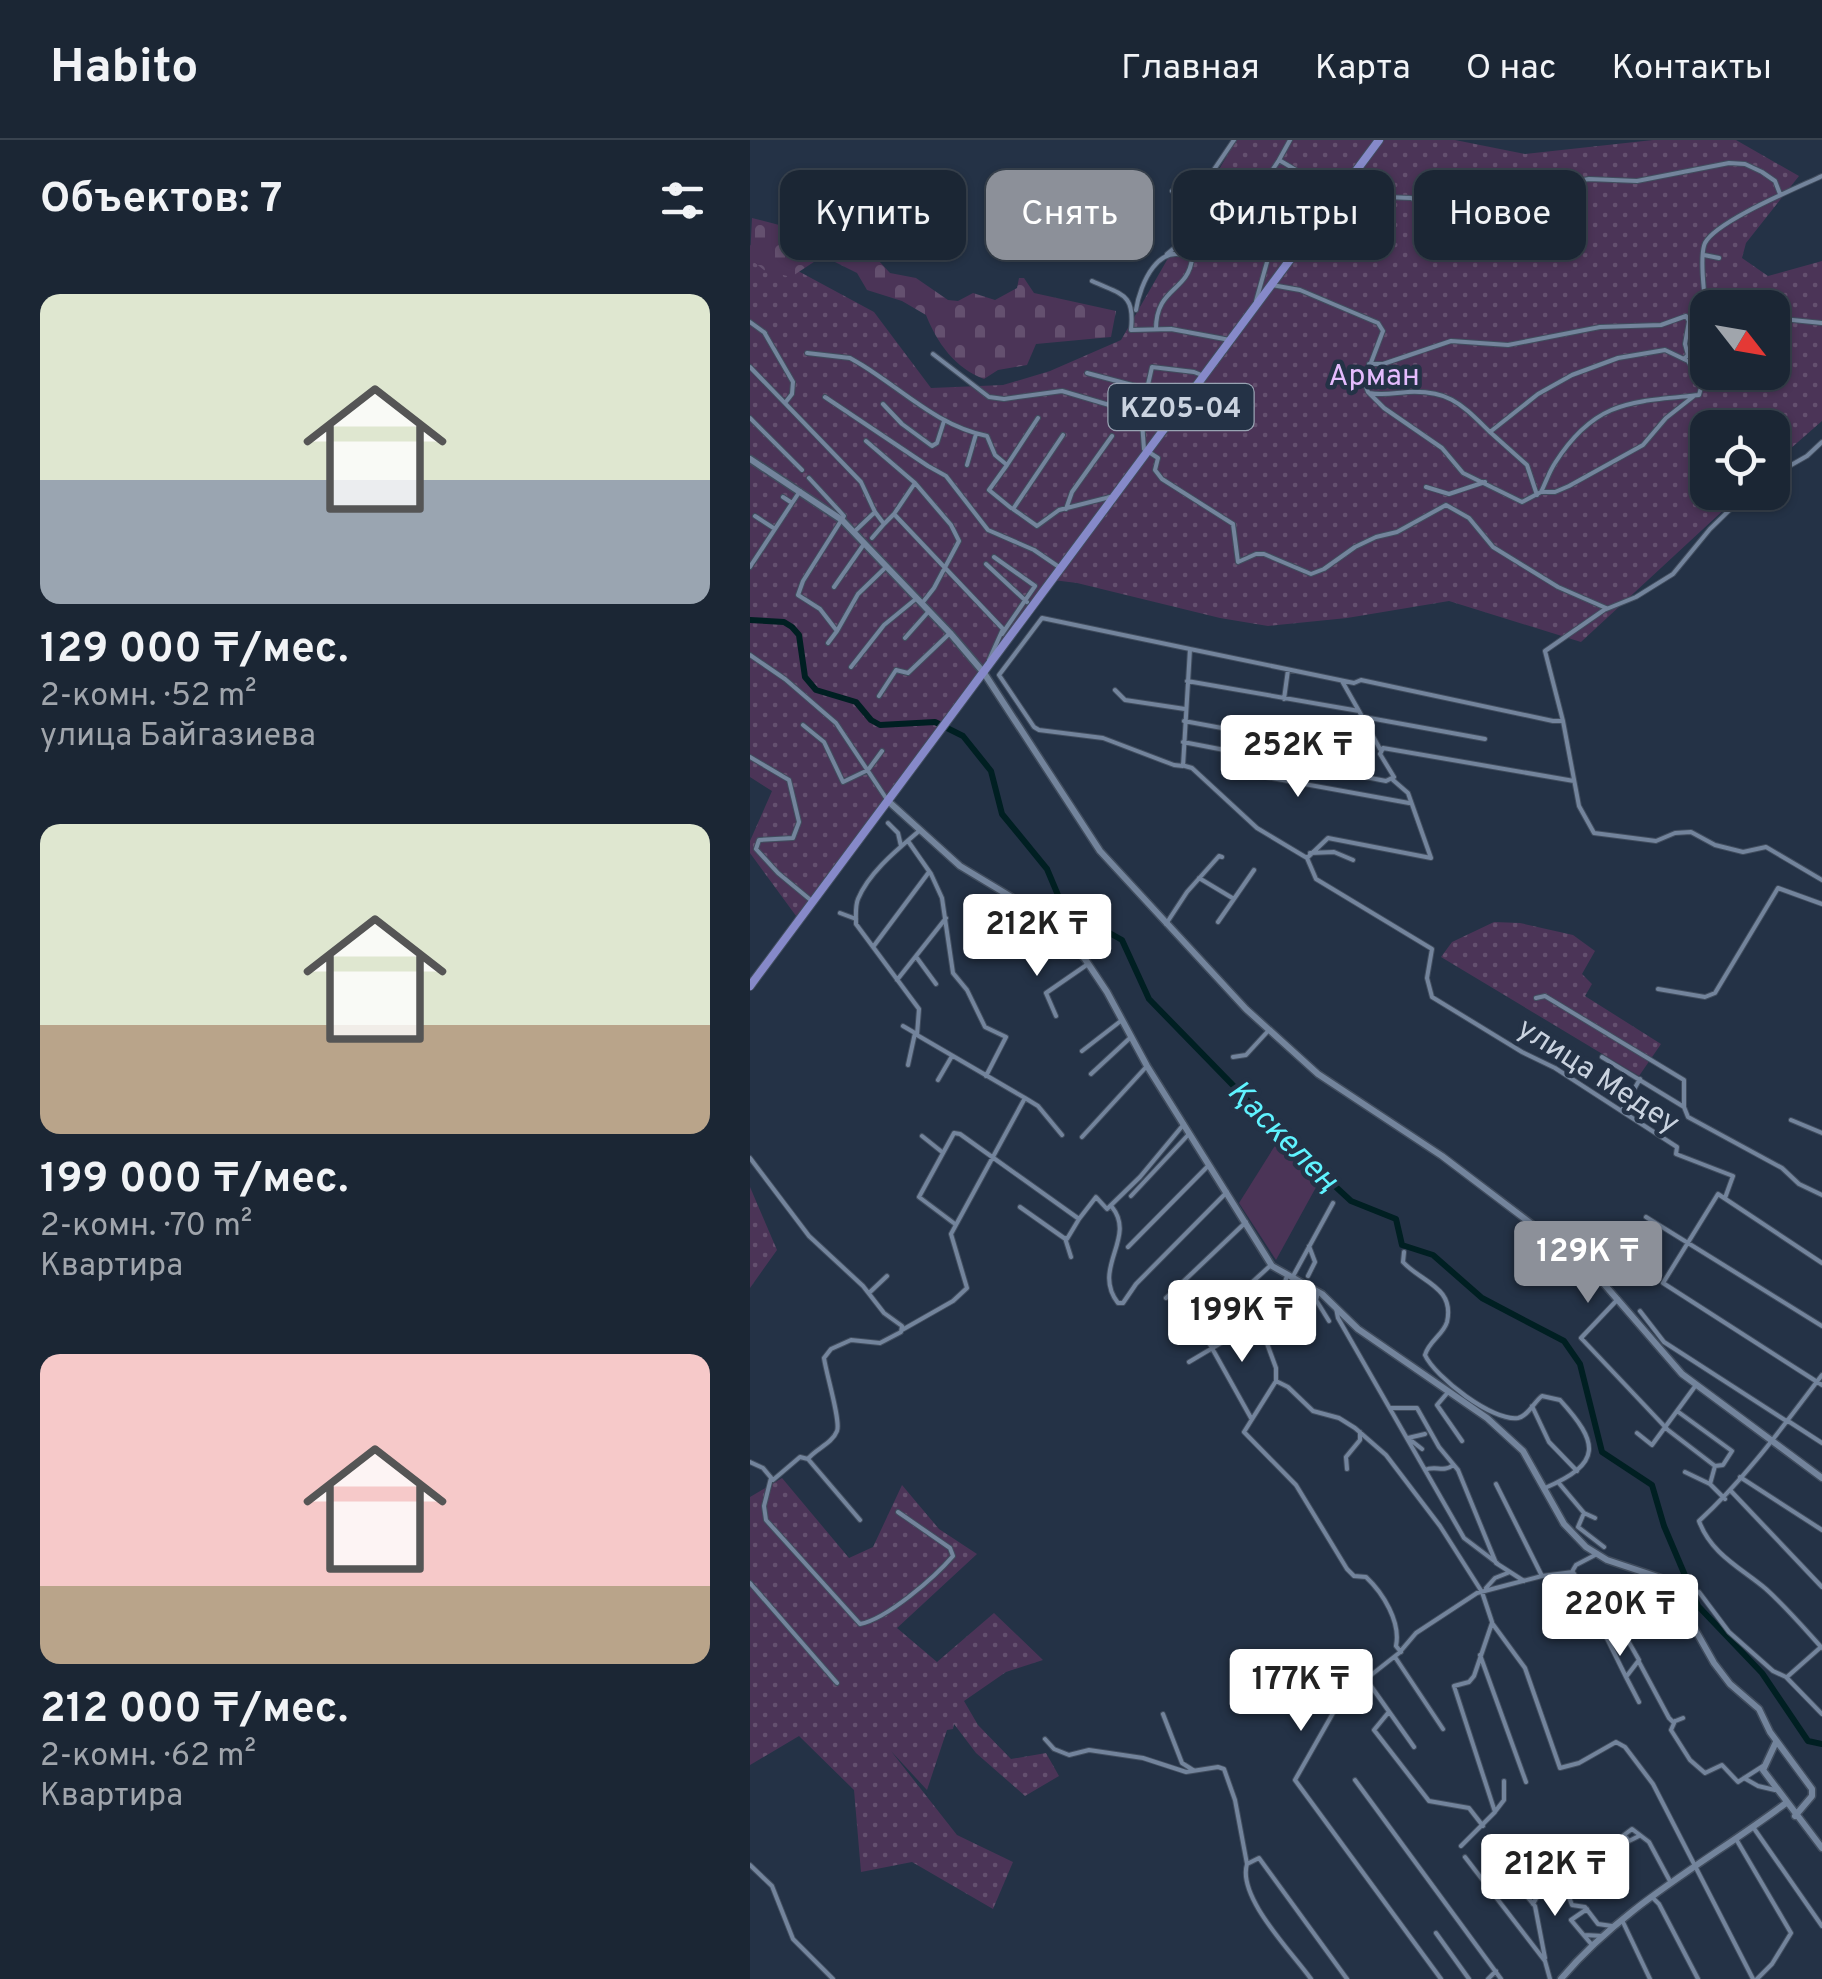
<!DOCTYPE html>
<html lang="ru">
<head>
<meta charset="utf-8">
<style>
	:root { --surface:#1b2634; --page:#283240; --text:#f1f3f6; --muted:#a0a5ac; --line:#39434f; --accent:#8c9099 }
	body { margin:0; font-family:Overpass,sans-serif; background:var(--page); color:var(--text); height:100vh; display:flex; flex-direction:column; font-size:38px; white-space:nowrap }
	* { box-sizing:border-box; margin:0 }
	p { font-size:32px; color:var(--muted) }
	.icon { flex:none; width:55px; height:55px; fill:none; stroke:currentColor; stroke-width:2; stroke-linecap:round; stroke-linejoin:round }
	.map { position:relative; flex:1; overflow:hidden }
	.details { display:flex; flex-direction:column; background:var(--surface); width:750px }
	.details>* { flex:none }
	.top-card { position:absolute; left:30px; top:30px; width:890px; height:90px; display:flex; gap:20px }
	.needle { width:65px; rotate:121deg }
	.buttons { position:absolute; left:940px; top:150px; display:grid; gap:20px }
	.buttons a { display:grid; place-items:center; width:100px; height:100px; border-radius:20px; background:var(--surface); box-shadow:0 2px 8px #0004,0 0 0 2px var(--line); font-size:50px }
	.price { position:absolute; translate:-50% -85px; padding:0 22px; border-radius:10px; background:#fff; color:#222; font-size:32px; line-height:65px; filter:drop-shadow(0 2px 5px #0008) }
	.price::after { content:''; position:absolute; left:50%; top:60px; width:30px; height:22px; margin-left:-15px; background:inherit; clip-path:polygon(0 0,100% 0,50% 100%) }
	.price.current { background:var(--accent); color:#fff }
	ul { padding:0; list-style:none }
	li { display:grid; align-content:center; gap:20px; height:530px; padding:0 40px }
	li span { display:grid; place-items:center; height:310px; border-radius:20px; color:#555 }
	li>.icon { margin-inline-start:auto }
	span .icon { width:180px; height:180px; fill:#fffc; stroke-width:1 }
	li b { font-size:42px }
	h2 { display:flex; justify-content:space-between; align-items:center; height:120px; padding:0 40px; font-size:42px }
	.tag { padding:0 35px; border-radius:20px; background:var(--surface); box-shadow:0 2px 8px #0004,0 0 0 2px var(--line); font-size:35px; line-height:90px }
	.tag.current { background:var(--accent); color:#fff }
	header { display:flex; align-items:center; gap:60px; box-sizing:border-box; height:140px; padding:0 50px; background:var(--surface); border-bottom:2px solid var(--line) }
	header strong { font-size:48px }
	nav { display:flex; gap:55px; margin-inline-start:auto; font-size:35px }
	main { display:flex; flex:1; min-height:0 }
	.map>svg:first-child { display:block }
	.grass { fill:url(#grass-dots); fill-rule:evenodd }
	.cemetery { fill:url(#cemetery-stones) }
	.park { fill:#4b3457 }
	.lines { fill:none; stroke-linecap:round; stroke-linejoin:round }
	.river { stroke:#001f22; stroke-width:6 }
	.street-casing { stroke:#414d5e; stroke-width:6 }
	.secondary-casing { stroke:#414d5e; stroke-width:9 }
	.primary-casing { stroke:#414d5e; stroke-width:10 }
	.street { stroke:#73849c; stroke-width:4 }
	.secondary { stroke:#73849c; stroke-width:6 }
	.primary { stroke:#8689c9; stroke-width:8 }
	.labels { text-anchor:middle; stroke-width:9; stroke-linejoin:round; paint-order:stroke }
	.shield { fill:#243246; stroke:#98a3b2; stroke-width:2.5 }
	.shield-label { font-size:28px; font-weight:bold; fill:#cad3e0 }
	.park-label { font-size:30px; fill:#e5bcfe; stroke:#243246 }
	.street-label { font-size:30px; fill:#cad3e0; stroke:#243246 }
	.water-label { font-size:32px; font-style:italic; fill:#5ff3ff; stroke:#243246 }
</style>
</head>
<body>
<header>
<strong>Habito</strong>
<nav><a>Главная</a><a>Карта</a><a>О нас</a><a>Контакты</a></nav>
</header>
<main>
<section class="details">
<h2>Объектов: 7<svg class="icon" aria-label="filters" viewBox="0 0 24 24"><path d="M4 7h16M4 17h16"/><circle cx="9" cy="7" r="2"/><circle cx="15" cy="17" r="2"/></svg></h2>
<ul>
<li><span style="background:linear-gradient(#dfe7d0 60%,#9aa5b1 0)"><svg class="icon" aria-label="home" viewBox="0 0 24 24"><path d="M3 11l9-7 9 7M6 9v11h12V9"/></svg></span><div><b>129 000 ₸/мес.</b><p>2-комн. · 52 m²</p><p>улица Байгазиева</p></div></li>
<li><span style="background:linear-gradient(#dfe7d0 65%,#b9a48a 0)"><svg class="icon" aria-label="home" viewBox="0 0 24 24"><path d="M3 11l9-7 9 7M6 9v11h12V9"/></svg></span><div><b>199 000 ₸/мес.</b><p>2-комн. · 70 m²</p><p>Квартира</p></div></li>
<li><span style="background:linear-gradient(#f6c9c9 75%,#b9a48a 0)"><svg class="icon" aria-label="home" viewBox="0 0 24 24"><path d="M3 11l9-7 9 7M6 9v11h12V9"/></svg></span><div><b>212 000 ₸/мес.</b><p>2-комн. · 62 m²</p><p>Квартира</p></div></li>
</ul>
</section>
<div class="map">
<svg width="1072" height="1839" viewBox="0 0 1072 1839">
	<defs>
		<pattern id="grass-dots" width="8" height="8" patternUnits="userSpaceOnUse" patternTransform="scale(2.5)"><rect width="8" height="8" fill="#4b3457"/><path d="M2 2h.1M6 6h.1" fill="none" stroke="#64506f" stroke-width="1.8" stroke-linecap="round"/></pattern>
		<pattern id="cemetery-stones" width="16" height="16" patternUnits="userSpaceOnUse" patternTransform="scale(2.5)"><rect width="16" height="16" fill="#4b3457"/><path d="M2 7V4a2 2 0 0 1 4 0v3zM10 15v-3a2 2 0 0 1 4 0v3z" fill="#64506f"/></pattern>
	</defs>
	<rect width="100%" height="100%" fill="#243246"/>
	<path class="grass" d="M486,0H705L775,14L903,0H986L1049,36L996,103L992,118L1018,136L1072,121V281L1023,324L1022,288H958V352L992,353L831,502L699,461L597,478L518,486L470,478L327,443L303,440L49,780L0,713V701L22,651L0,637V105L124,172L181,248L253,245L300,231L371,200ZM958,168H1022V232H958Z
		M744,782L770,783L823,795L845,811L832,834L842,844L835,856L911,904L889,936L691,817L702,802Z
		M0,1047L27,1110L0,1148Z
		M32,1338L99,1418L123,1407L152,1345L189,1389L227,1414L147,1488L187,1522L244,1473L293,1520L256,1532L214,1561L228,1585L261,1619L296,1613L309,1636L275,1656L226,1613L204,1584L203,1589L197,1590L177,1650L141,1611L207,1695L263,1722L243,1769L162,1722L111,1732L104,1650L49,1596L0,1625V1357Z"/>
	<path class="cemetery" d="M2,78L60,93L80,105L129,121L140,133L166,138L198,160L208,161L223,153L245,160L267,148L269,138H274L284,153L366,171L361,197L286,204L277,225L248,230L234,239C205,228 187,203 176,175L152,161L117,150L107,133L73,116L41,137L14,130L0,119Z"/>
	<path class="park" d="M526,1004L570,1040L526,1120L489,1063Z"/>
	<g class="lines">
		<path class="river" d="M0,480L34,482L42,487L49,495L55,537L66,550L106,562L121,580L130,585L185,582L213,596L241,631L252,674L297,729L313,767L372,800L399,859L545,1009L601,1061L646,1079L652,1105L683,1115L732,1158L814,1201L830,1224L852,1312L902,1345L914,1386L948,1466L1012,1533L1058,1601L1072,1604"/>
		<g class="street-casing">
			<path id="street" d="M529,20L540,0
				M422,51L437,63L442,62L484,0
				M494,73L529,20L588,55L661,58L719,85L778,50L839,39L887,41L979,23L995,24L1012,32L1025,41L1030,54
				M417,114L429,104L436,103L497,109L519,115L506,161
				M954,115L969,118
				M342,141C372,155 385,153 381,190L421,189L480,200
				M522,145L550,150L628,183L633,191L614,241L618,252L634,268L692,308L713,333L772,362L791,352H805L819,346L893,305L916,278L944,256
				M979,168L954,151C953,139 950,114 955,103C966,81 1049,47 1072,36
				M386,170C390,144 409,99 442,119C438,152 406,147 406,189
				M1022,178L1072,183
				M0,182L15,193
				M14,192L43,242L42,254L35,263
				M57,213L100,218L112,225C154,251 188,286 237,296L245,315L257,325L288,278
				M183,214L239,257L254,259L312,251L393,275
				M619,224H633L701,201L758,205L850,187L911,185L936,176L939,181L935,204L938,215L934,219
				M0,227L111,342L125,372L104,392
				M337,233L397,249L392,282L394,309L408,318L405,330L412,339L483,384L488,422L506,414H514L561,434L574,429L605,407L626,397L647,392L696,365L719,378L743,407L808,447L856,468
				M397,249L402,227L444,232L454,236
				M619,253C633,256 644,253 658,252C700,250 712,265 740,292
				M75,257L178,326L196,336L238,390L284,410L309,427
				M133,264L152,284L182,306L187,303L194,281
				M0,278L52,330
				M313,295L263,369L287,386L309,370L360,357
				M116,301L165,343L144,374L253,489L239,520
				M217,325L226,294
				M257,325L239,350L261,368
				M1022,336L1057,316L1072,302
				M59,338L94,376L53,441L48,455L70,469L87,491L108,454L136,427
				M165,343L201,385L209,401L184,448L173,462
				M676,347L699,354L735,342
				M791,352C796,342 799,332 805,323C845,260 881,262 949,255L952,244L971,232
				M787,355L777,325L740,292L788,254L822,235L868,218L915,210L938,221L952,244
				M33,357L42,363
				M316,369L322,352L362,296
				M125,372L134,384L144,374
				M5,376L25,389
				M122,398L134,384
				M244,417L285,446L252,494
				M236,424L277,462
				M0,427L50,351
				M84,447L114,404
				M155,498L179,471
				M78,503L87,491
				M440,509L292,478L249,535L284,587L289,590L353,598L424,625L433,626L440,509L604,543L611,540L803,581H813L795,511L854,470L886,457L923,434L960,389L998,352
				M0,515L35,539L86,583L138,661
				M101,527L134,485L167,458
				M437,541L609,571L592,541
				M365,550L375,560L435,569
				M129,556L146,530L158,533L200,493
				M534,559L538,530
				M609,571L630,609
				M614,577L735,599
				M434,581L564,605L571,612L568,628
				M813,581L829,666L844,693L906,701L925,693L941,692L965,705L993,712L1016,707L1072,740
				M53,585L74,602L93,642L118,630L132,611
				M433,602L636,641L644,637L630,614L633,608L824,641
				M488,612L485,629L488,632L659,663
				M0,617L39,640L49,682L43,698L9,700L6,709L28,733L63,762
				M435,626L442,628L507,688L557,718L566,739L682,809L677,838L682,857L772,912L805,928L927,1007L926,1014L983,1036L975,1058
				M138,683L148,693L151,706
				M158,701L181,734L192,758L203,833L217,850L235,887L256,897L236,936
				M560,713L584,712L603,720
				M557,718L578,698L681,718L658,653L643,640
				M449,738L484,759
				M90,773L106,779
				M468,782L504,730
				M416,784L437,752L469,716L472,717
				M123,807L179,732
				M167,818L186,844
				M147,840L196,778
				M908,849L955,857L965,853L1028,748L1072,764
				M786,858L795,856L934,940V967
				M306,876L296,853L338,824
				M153,886L165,893L158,925
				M332,911L372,880
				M483,917L496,915L519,890
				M852,917L934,967L938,977L1032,1028L1049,1044L1072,1055
				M341,934L381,897
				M188,940L202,916
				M275,958L288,966L312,995
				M872,970L890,939
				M1041,980L1072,993
				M172,996L192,1012
				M332,997L397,926
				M0,1018L59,1096L113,1146L134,1173L152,1186L151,1192L130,1203L101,1200L81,1209L74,1218C76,1233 91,1281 87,1291C82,1304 65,1309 58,1319L110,1380
				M381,1056L438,995
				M270,1067L314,1098L317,1099L329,1079
				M362,1067C387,1098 341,1128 368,1163H373L386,1144L477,1052
				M896,1077L1072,1186
				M205,1084L169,1057L204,993L210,994L329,1079L346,1057L357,1069L390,1037L434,984
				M315,1098L321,1117
				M378,1107L457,1027
				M654,1112L653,1122C671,1142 705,1147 697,1182C693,1195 679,1201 675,1215C685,1237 743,1282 768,1278C778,1276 784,1262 792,1256L810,1260C849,1303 853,1323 795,1348
				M1072,1123L968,1054L913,1143L1072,1245
				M537,1136L515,1198L526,1228V1241L494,1292L546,1345L597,1429L604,1436L616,1437C633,1453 651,1482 646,1506L651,1512
				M558,1136L565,1122L559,1106
				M542,1138L583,1063
				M568,1152L566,1160L579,1181
				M119,1153L137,1136
				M486,1157L521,1125
				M416,1158L496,1082
				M868,1159L831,1198L918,1290L965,1326
				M586,1168L588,1178L714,1398L747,1423
				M890,1171L914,1202L1038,1282
				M547,1183L551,1162L559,1146
				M152,1190L203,1161L217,1148L201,1094L275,958L167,895L169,869L106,784C106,776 105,766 108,759C119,732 148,709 169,691
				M453,1192L501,1278
				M439,1222L486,1194
				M1072,1235C1034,1285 996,1338 949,1381C961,1414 991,1428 1016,1449C1036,1467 1054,1488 1072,1508
				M526,1241L538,1247L563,1271L589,1278L605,1288L636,1315L690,1386L732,1452L742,1482
				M699,1251L687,1265L712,1301
				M782,1266L799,1302L827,1331
				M641,1268H667L689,1307L708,1330L746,1423L774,1441
				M927,1271L982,1311L973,1325L965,1326L960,1344
				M1038,1281L1072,1303
				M887,1293L902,1305L946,1245
				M658,1298L675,1294
				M658,1298L672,1309
				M0,1322L13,1328L23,1340L50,1317L58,1319
				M597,1329L596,1317L610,1300V1292
				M675,1330C685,1325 694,1333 703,1325
				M935,1332L960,1344L975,1359
				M990,1337L1072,1390
				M21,1338L14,1366L16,1380L110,1484C137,1479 185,1437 203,1416L200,1408L148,1372
				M808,1342L834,1373L845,1378
				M746,1344L792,1436
				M980,1350L1072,1447
				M834,1373L828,1387L854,1407
				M823,1430L826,1425L847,1414
				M0,1443L87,1543
				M736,1448L745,1438L760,1432
				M949,1452L979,1492L1023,1531L1036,1537L1072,1574
				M862,1462L869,1485L889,1520L876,1537L889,1562
				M841,1466L876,1537
				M730,1515L776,1642
				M645,1517L693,1589
				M889,1522L919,1578L923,1582L933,1578
				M1037,1537L1071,1507
				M617,1540L604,1553L591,1559L545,1640L691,1839
				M638,1573L624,1590L679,1661L719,1668L733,1686
				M413,1574L432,1623L443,1630
				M925,1581L921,1590L940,1620L955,1633L972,1625L988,1642L1013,1626
				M295,1599L304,1609L319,1615L339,1610L393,1618L436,1632L468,1627L474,1629L485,1660L497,1724L509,1718L597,1839
				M664,1607L616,1539L649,1513L666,1493L727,1453L792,1436L823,1432L845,1468L870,1458L899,1434
				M994,1638L1008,1646L1025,1650
				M605,1640L751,1839
				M744,1673L754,1660V1641
				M1003,1687L1072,1786
				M889,1696L879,1701L874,1695L882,1689L899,1702L921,1743
				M802,1697L799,1706L822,1765L835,1767L848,1784L862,1786
				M986,1699L1041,1793L1022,1824L1007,1839
				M711,1706L745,1672L704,1546L719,1542L724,1536L742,1483L775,1528L810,1628L829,1623L866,1602L875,1607L903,1644L1003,1839
				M715,1717L795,1821L800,1839
				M735,1718L750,1727
				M749,1723L785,1766L795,1818
				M497,1724C487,1757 541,1811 561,1839
				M0,1725L22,1746L43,1799L83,1839
				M902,1757L909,1764L948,1839
				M783,1764L789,1753
				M837,1769L821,1780L842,1805
				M872,1780L900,1839
				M686,1793L719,1839
				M834,1795L853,1796
				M738,1839L746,1831"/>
		</g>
		<g class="secondary-casing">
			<path id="secondary" d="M0,319L92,380L200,493L234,533L350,711L496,869L568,934L692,1016L841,1129L932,1234L1072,1338
				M138,661L210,726L298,779L335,819L357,852L397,926L522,1126L572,1154L608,1189L737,1278L773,1311L814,1384L836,1407L857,1420L917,1440L964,1523L980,1544L1009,1569L1020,1592L1062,1649V1656L1045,1676
				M1026,1602L1013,1630L1072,1708
				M811,1839C872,1766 960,1720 1036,1663"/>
		</g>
		<g class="primary-casing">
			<path id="primary" d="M0,846L629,0"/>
		</g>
		<use href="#street" class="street"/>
		<use href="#secondary" class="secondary"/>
		<use href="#primary" class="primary"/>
	</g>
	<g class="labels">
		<rect class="shield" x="358.5" y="244" width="145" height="46" rx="8"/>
		<g class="shield-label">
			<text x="431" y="277">KZ05-04</text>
		</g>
		<g class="park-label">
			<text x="624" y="245">Арман</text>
		</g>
		<g class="street-label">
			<text transform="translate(849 935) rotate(33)" y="10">улица Медеу</text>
		</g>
		<g class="water-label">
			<text transform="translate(534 995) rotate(45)" y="11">Қаскелең</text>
		</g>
	</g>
</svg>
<div class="buttons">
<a><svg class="needle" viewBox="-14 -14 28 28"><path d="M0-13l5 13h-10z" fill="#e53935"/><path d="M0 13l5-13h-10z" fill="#a0a5ac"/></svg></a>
<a><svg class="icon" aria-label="locate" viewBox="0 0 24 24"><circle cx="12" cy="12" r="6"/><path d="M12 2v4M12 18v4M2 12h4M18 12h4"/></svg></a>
</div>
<b class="price" style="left:548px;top:660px">252K ₸</b>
<b class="price" style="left:287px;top:839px">212K ₸</b>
<b class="price current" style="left:838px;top:1166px">129K ₸</b>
<b class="price" style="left:492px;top:1225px">199K ₸</b>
<b class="price" style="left:870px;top:1519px">220K ₸</b>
<b class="price" style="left:551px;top:1594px">177K ₸</b>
<b class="price" style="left:805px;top:1779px">212K ₸</b>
<div class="top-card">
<a class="tag">Купить</a>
<a class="tag current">Снять</a>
<a class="tag">Фильтры</a>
<a class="tag">Новое</a>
</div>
</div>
</main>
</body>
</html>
